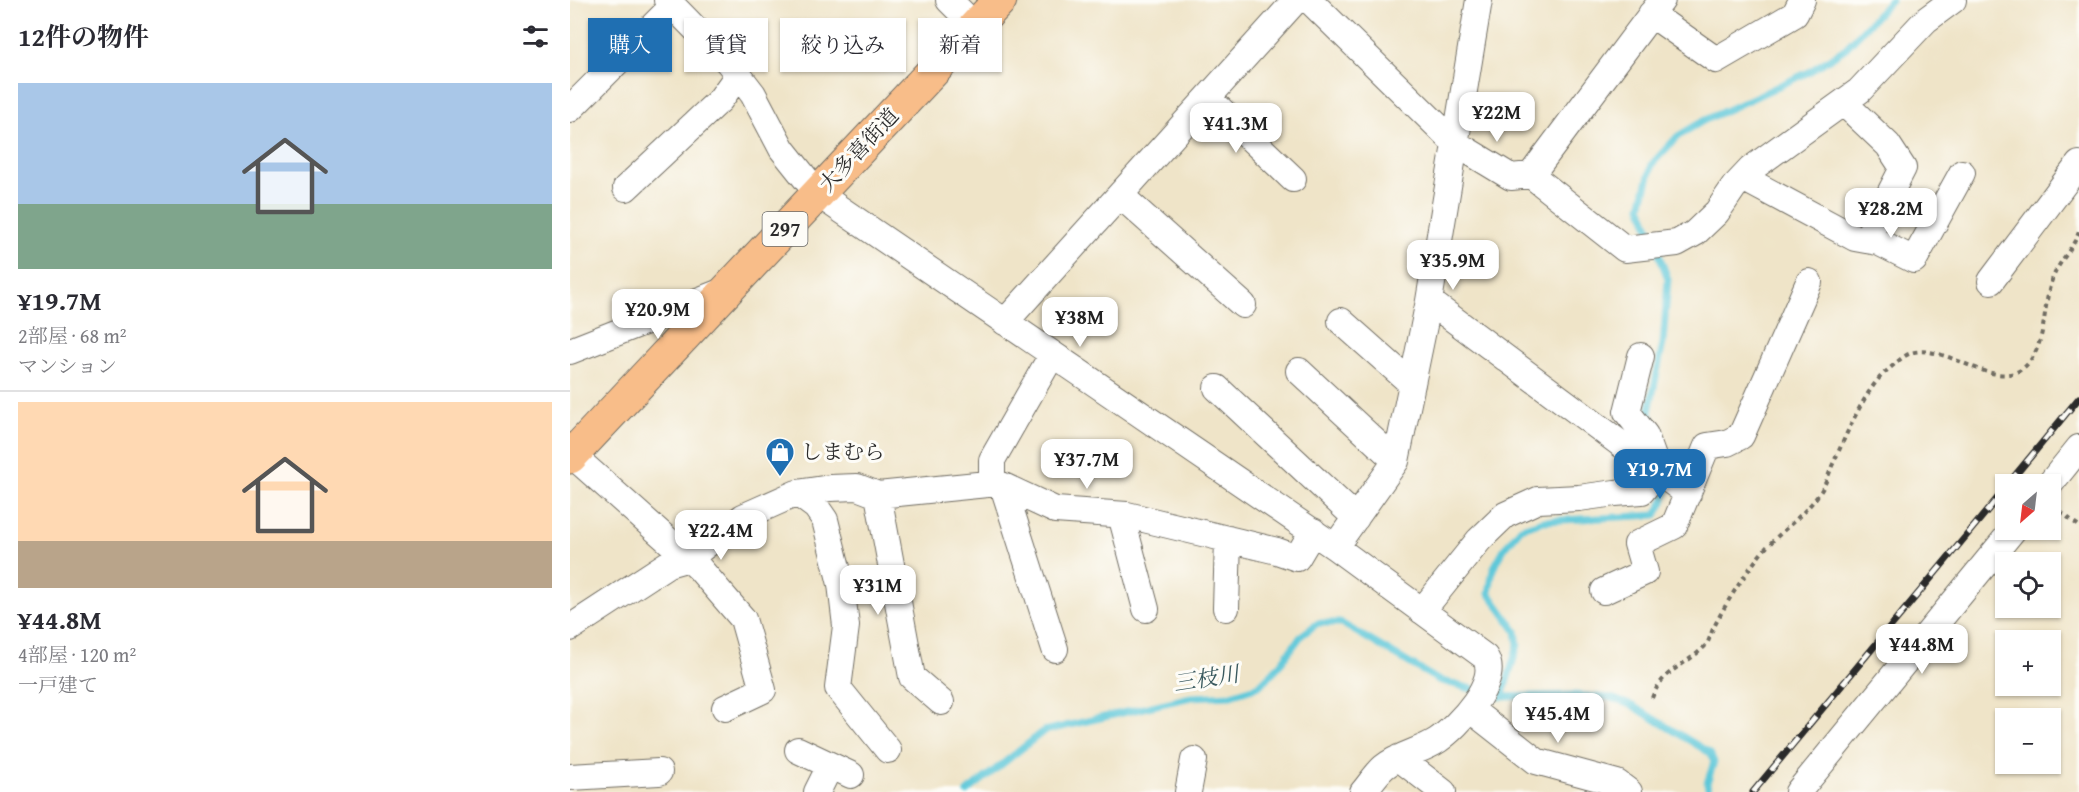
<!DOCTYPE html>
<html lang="ja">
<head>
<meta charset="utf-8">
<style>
	:root { --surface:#fff; --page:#f2f2f3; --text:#2b2b33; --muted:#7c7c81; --line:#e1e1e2; --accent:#1f6fb2 }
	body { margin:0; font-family:"Gentium Book Plus","Noto Serif JP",serif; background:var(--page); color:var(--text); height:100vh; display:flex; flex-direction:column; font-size:22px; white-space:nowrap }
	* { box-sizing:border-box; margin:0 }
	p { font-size:20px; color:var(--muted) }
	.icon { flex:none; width:33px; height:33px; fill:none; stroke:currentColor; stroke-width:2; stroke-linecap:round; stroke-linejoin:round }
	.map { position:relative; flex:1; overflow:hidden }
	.panel { display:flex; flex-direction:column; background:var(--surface); width:570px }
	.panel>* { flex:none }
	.hud { position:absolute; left:18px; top:18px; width:570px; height:54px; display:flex; gap:12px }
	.needle { width:39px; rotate:208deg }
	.fabs { position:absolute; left:1425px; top:474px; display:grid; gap:12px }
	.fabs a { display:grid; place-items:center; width:66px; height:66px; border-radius:0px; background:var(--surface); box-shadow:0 2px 4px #0004; font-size:30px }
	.price { position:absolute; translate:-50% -51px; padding:0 14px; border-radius:12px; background:#fff; color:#222; font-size:20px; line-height:39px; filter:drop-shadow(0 2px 3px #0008) }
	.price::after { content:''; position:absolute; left:50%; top:36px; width:18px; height:14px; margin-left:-9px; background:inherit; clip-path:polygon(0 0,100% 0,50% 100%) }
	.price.on { background:var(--accent); color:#fff }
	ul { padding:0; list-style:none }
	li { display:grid; align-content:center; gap:12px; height:318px; padding:0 18px }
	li+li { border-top:2px solid var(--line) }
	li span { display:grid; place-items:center; height:186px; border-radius:0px; color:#555 }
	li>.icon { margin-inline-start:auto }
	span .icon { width:108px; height:108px; fill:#fffc; stroke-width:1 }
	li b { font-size:26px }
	h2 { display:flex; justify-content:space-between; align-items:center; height:72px; padding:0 18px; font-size:26px }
	.tag { padding:0 21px; border-radius:0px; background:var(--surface); box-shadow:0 2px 4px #0004; font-size:21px; line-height:54px }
	.tag.on { background:var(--accent); color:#fff }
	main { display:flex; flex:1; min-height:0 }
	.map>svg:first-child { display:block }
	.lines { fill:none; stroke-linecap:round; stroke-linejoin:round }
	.stream { stroke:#5ec8d9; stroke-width:7 }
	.minor-casing { stroke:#706c62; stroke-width:28 }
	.highway-casing { stroke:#706c62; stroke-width:35 }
	.path { stroke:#706c62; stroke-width:4; stroke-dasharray:4.5 4.5; stroke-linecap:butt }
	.minor { stroke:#fff; stroke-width:26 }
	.highway { stroke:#f8bd89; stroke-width:33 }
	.rail-casing { stroke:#2b2b2b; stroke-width:7 }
	.rail { stroke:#fdfcf7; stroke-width:4.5; stroke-dasharray:14; stroke-linecap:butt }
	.labels { text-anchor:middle; stroke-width:6; stroke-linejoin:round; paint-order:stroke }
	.shield { fill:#fdfcf7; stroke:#6a6a68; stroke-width:1.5 }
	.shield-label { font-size:20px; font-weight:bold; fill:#2b2b2b }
	.street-label { font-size:21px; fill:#2b2b2b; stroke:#fdfcf7 }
	.poi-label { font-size:21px; fill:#2b2b2b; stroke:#fdfcf7; text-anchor:start }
	.water-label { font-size:22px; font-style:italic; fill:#3a5a5f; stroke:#fdfcf7 }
</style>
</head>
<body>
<main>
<section class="panel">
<h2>12件の物件<svg class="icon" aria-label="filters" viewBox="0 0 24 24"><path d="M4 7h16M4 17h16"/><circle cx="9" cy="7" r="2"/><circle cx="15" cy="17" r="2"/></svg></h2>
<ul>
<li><span style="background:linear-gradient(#a9c7e8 65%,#7fa58c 0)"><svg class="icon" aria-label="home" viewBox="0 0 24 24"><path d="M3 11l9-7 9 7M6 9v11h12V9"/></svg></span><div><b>¥19.7M</b><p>2部屋 · 68 m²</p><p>マンション</p></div></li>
<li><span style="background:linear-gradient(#ffd9b3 75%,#b9a48a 0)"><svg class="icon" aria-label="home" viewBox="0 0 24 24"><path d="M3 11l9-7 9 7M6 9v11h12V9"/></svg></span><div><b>¥44.8M</b><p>4部屋 · 120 m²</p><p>一戸建て</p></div></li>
</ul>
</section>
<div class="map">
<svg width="1509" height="792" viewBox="0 0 1509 792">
	<rect width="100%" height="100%" fill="#fdfcf7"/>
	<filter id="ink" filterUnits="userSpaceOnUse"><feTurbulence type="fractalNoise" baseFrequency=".0167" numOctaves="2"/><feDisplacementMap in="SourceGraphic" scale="12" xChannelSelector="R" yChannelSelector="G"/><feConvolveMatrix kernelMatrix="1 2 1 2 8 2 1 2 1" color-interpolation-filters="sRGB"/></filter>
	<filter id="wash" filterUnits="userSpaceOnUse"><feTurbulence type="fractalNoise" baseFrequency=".008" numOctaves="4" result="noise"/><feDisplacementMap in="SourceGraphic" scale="24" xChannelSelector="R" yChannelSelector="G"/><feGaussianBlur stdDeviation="1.35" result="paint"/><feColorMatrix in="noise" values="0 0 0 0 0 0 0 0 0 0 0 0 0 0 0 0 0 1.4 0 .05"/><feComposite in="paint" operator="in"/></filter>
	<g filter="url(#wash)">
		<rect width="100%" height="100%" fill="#efe4c8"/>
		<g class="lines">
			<path class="stream" d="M1101,473L1102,470L1079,412L1093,343L1098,279L1071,206L1082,164L1108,136L1133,121L1239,72L1276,48L1321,0
				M932,697L948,645L946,631L919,593L923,569L934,549L951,528L973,521L1086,515L1093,502L1098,486
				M397,792L474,731L621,697L661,695L689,686L707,668L732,635L748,623H771L868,680L932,697L1004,695L1041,698L1063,706L1140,753L1144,762L1137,783L1139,792"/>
		</g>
	</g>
	<g filter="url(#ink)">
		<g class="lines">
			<g class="minor-casing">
				<path id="minor" d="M97,0L159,63L183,94L212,149L248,194L765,547L915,657C931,681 888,726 868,740C852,751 830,754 814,767C806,774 800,784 793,792
					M379,0L405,26
					M739,0L885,143L941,177L961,175L1092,0
					M1081,14L1146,60L1225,14L1232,0
					M638,98L723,179
					M0,109L103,6
					M961,175L1055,249L1107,243L1125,233L1147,212L1164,187L1181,169L1289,91L1356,20L1383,0
					M1173,178L1285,238L1296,240L1333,168L1318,145L1274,103
					M56,188L150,100L168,75
					M550,195L673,305
					M1296,240L1308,242L1344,260L1392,173
					M1421,281L1509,164
					M859,301L1118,494
					M771,321L842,384
					M435,322L726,0
					M0,351L153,291
					M1071,356L1057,412L1075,435L1088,471
					M729,371L826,461
					M647,388L786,518
					M2,455L129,568L173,619L193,690L155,708
					M422,484V460L482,355
					M1480,484L1509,448
					M433,486L485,649
					M227,493L246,507L255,520L271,584L276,626L268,688L318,750
					M308,495L342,677L371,702
					M551,515L576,609
					M765,547L826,461L859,301L909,0
					M1034,591L1075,572L1067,544L1104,526L1137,446L1157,443L1171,436L1239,282
					M656,608L658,539
					M852,611L909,540L935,515L968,500L1009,498L1045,493L1072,491L1088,471
					M0,628L98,564L119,558L173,517L227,493L260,488L287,487L308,495L427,483L485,510L557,515L707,551L727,558L743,531
					M901,710L966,761L1047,783L1059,792
					M228,750L281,775
					M829,758L873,792
					M0,777L89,772
					M247,792L260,766
					M618,792L624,760
					M1228,792L1443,530"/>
			</g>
			<g class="highway-casing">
				<path id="highway" d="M0,457L430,0"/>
			</g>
			<path class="path" d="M1483,506L1509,526
				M1082,698C1093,668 1117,666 1136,645C1140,640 1141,631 1145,625C1156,603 1171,580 1186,560C1203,536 1234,517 1251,491C1256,483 1259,474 1262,466C1275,438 1295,387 1319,369C1325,364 1334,355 1341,353C1378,341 1431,400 1460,361C1478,337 1472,301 1484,275C1491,259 1503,248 1509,232"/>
			<use href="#minor" class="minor"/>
			<use href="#highway" class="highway"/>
			<g class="rail-casing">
				<path id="rail" d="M1438,484L1509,398
					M1183,792L1436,488"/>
			</g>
			<use href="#rail" class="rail"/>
		</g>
	</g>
	<defs>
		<g id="shop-pin" transform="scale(1.5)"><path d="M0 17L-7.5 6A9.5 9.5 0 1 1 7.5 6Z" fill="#1f6fb2" stroke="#fdfcf7"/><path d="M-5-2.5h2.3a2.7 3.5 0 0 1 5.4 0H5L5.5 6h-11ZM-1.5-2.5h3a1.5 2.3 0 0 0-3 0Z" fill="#fff"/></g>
	</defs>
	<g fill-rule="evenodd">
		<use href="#shop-pin" x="210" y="452"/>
	</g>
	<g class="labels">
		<rect class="shield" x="192.5" y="212" width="45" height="34" rx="4.5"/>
		<g class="shield-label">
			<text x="215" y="236">297</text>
		</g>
		<g class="street-label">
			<text transform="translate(289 150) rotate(-47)" y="7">大多喜街道</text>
		</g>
		<g class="poi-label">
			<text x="231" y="459">しまむら</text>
		</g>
		<g class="water-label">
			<text transform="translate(636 678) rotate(-9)" y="8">三枝川</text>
		</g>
	</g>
</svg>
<div class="fabs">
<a><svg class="needle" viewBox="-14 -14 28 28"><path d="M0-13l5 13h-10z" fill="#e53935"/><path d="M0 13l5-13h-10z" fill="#7c7c81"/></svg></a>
<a><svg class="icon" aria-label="locate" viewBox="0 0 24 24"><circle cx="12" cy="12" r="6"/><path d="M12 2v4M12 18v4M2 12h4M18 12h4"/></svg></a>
<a>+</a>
<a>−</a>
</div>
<b class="price" style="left:927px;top:143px">¥22M</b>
<b class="price" style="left:666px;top:154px">¥41.3M</b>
<b class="price" style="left:1321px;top:239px">¥28.2M</b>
<b class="price" style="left:883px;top:291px">¥35.9M</b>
<b class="price" style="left:88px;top:340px">¥20.9M</b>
<b class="price" style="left:510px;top:348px">¥38M</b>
<b class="price" style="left:517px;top:490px">¥37.7M</b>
<b class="price on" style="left:1090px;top:500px">¥19.7M</b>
<b class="price" style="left:151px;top:561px">¥22.4M</b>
<b class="price" style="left:308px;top:616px">¥31M</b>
<b class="price" style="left:1352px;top:675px">¥44.8M</b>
<b class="price" style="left:988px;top:744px">¥45.4M</b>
<div class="hud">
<a class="tag on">購入</a>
<a class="tag">賃貸</a>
<a class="tag">絞り込み</a>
<a class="tag">新着</a>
</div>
</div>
</main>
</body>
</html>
